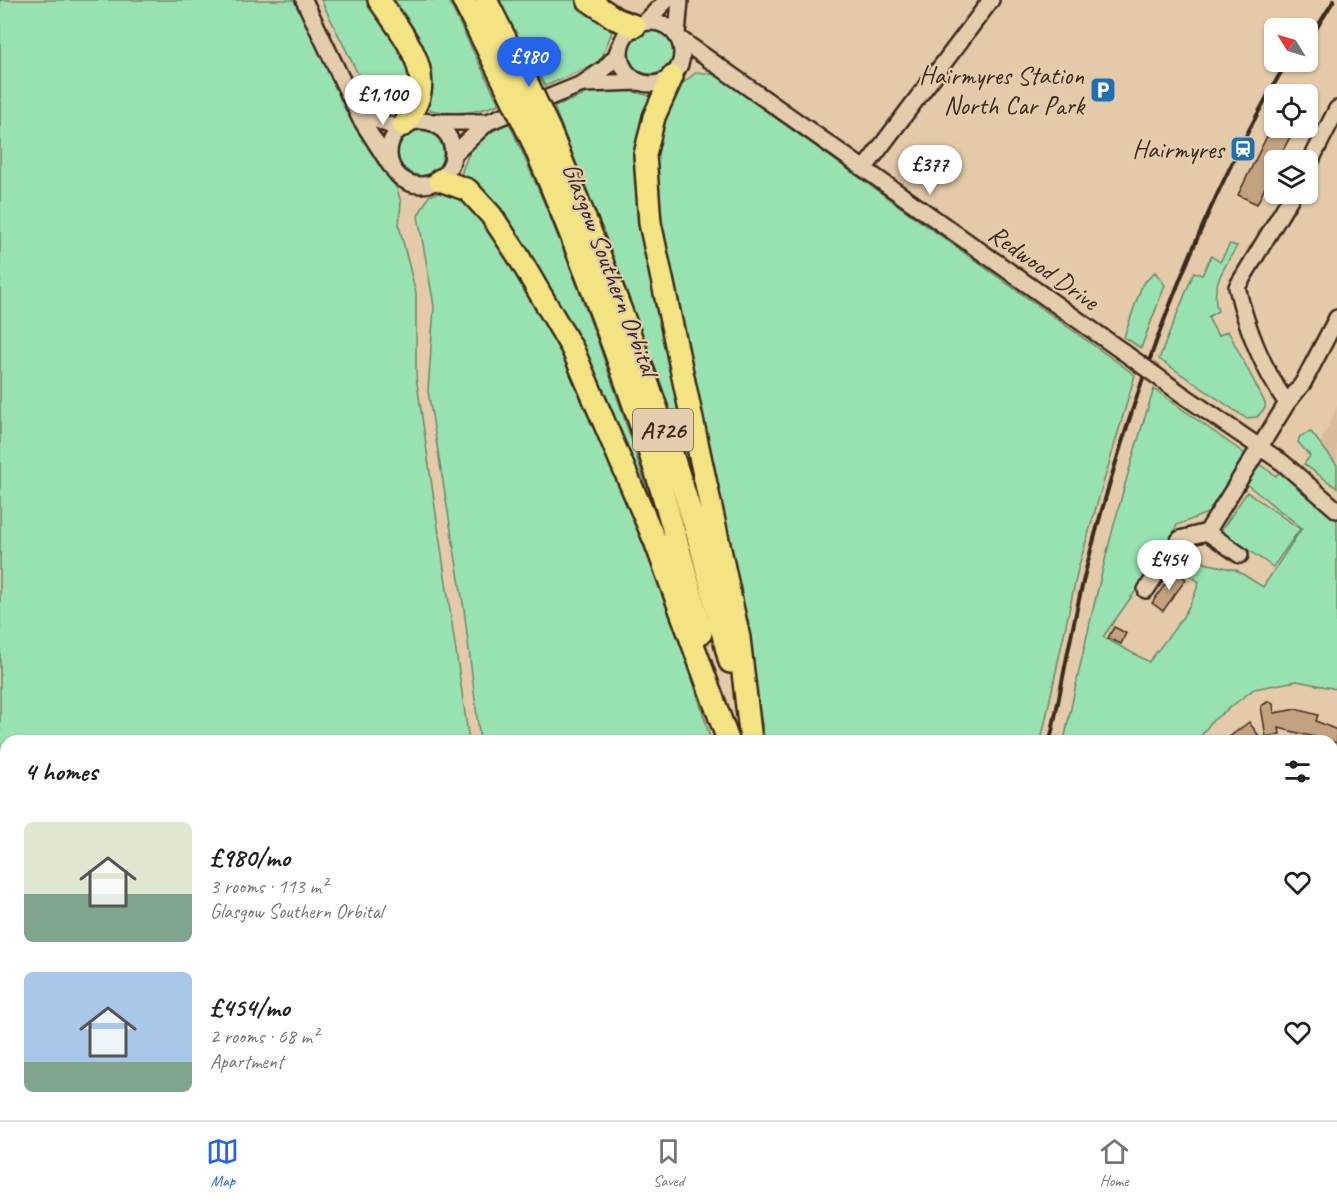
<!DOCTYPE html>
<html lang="en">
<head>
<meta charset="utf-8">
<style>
	:root { --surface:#fff; --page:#f2f2f2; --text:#202124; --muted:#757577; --line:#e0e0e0; --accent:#2563eb }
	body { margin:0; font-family:Caveat,sans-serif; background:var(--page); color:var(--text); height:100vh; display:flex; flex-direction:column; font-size:22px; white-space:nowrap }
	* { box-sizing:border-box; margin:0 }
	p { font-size:20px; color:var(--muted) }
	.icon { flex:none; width:33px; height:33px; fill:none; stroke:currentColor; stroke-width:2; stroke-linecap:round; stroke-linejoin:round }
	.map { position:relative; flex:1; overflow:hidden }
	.panel { position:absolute; left:0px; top:735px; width:1338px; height:386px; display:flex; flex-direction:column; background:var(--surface); border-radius:18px 18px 0 0; box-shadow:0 2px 4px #0004 }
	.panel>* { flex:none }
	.needle { width:39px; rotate:307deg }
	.controls { position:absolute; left:1264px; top:18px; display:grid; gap:12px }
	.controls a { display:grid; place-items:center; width:54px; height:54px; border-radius:9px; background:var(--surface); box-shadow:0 2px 4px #0004; font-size:30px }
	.price { position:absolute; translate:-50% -51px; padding:0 14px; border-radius:21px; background:#fff; color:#222; font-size:20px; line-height:39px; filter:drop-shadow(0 2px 3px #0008) }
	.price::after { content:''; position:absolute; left:50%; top:36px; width:18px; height:14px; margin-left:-9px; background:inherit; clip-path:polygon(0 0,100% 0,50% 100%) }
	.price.selected { background:var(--accent); color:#fff }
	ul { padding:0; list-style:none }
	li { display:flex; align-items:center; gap:18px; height:150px; padding:0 24px }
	li span { display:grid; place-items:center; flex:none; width:168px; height:120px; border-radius:9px; color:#555 }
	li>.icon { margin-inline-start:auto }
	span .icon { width:72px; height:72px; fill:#fffc; stroke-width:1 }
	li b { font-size:26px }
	h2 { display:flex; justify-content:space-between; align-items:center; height:72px; padding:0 24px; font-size:26px }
	.tab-bar { display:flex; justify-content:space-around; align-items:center; height:84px; border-top:2px solid var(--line); background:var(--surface); font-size:16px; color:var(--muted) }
	.tab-bar a { display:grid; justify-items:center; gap:3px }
	.tab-bar .selected { color:var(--accent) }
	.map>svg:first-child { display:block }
	.built { fill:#d8bb99 }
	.green { fill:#98e2b1; stroke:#6a8668; stroke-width:1.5; fill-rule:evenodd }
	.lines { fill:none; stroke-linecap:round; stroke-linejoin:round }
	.stream { stroke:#7294a1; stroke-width:4 }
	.building { fill:#c5a27f; stroke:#3b2a1e; stroke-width:1.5 }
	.minor-casing { stroke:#3b2a1e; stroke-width:20 }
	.highway-casing { stroke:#3b2a1e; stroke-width:26 }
	.minor { stroke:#e4cdad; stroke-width:15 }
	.highway { stroke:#f4e382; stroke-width:21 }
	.rail { stroke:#3b2a1e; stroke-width:4 }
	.minor-bridge-casing { stroke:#3b2a1e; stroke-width:20; stroke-linecap:butt }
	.highway-bridge-casing { stroke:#3b2a1e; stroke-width:26; stroke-linecap:butt }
	.minor-bridge { stroke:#e4cdad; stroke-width:15 }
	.highway-bridge { stroke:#f4e382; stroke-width:21 }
	.labels { text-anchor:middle; stroke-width:4.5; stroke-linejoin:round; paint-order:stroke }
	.shield { fill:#e4cdad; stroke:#6e5b49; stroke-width:1.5 }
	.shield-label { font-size:24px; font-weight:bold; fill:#3b2a1e }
	.poi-label { font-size:26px; fill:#3b2a1e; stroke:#e4cdad; text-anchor:end }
	.street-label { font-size:26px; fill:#3b2a1e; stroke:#e4cdad }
</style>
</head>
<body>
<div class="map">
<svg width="1337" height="1120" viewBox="0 0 1337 1120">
	<rect width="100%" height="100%" fill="#e4caa8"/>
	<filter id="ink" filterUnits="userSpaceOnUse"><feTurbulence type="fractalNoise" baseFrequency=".0167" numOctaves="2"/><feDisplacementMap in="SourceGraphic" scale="12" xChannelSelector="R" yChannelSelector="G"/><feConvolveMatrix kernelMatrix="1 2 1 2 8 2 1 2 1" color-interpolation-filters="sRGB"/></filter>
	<g filter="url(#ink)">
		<path class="built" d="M1337,407V465L1321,442Z"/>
		<path class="green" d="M0,0H297L381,164L397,189L401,202L399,226L416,293V376L469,741H6V904L0,901Z
			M321,0H367L407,55L413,72L409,100L405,99L397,111L388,113L373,104Z
			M387,0H448L499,104C474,114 450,116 423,108Z
			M495,0H578L610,26L609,30L612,32L601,59L589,67L545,86Z
			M628 51a23 23 0 1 1 46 0a23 23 0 1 1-46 0Z
			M697,72L716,75L1135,375L1078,569L1041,741H765L716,476L663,244L654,189L656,142L680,85Z
			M596,90H627L654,97L643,137L720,574C669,417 616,260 554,107Z
			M509,123C576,269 625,412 670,565L615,430L474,184L461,175C470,143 479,137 509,123Z
			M397 153a23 23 0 1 1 46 0a23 23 0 1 1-46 0Z
			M452,188C519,248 563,356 599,438C641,536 682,638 711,741H480L464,609L428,391L434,306L418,216L429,196Z
			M1230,244L1237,246C1225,267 1209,286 1218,311L1208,317L1218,336L1228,331L1265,403V408L1257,417L1246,418L1159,359L1194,272L1202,275L1211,256L1220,262Z
			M1155,272L1165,285L1141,348L1124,337L1142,285Z
			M1154,389L1276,476L1279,472L1337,521V689L1297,681L1254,689L1211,722L1198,741H1064C1089,622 1116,504 1154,389ZM1236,476L1302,528L1263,587L1236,570L1205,563L1196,547L1181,548L1172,562L1199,582C1189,616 1169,634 1149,662L1103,637L1168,545L1177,525L1210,512Z
			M1311,432L1337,465V488L1304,464L1310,456L1298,442L1300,436Z
			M1247,492L1300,529L1273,567L1221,531Z
			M1337,879V914L1332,919V884Z
			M0,999L6,1000V1077L0,1080Z
			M6,1090V1114H496L497,1120H0V1093Z
			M909,1114H1030V1115L1022,1120H904Z
			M510,1115V1114L734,1115L733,1120H510Z
			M750,1115H780V1120H750Z
			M821,1115H884L880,1120H822Z
			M1092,1115H1124L1119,1120H1095Z"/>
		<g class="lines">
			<path class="stream" d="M1332,905L1337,900
				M920,1120L928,1114"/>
		</g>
		<path class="building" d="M1271,128L1290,137L1278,160H1275V167L1257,204L1238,195Z
			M1174,571L1186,579L1163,611L1152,603Z
			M1114,627L1126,633L1121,644L1108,638Z
			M1269,701L1273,704L1274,713L1296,709L1318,715L1316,721L1337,730V743L1279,728L1280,734L1266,737L1261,706Z
			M1249,722L1259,736L1253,741H1224Z"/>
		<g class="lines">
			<g class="minor-casing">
				<path id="minor" d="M304,0L360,118L390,165
					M620 53a31 31 0 1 1 62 0a31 31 0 1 1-62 0Z
					M645,22L667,0
					M677,34L680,0
					M680,39L1122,351
					M585,84L639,82
					M357,103L372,118L399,129
					M389 153a32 32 0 1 1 64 0a32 32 0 1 1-64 0Z
					M431,122H488L582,84L604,69L616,56L620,46
					M454,154L488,122
					M1308,166L1337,109
					M864,169L991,0
					M1183,395L1283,463L1337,510
					M1287,403C1263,370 1246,326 1237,287L1293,194
					M1207,532L1240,555
					M1146,590L1180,539L1207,532L1287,403L1303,383L1337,318
					M1332,765L1337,769
					M1332,873L1337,868
					M0,985L6,986
					M1332,1028L1337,1021
					M1332,1044L1337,1048
					M0,1090L6,1087
					M1239,1114L1245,1120
					M1131,1120L1136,1114"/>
			</g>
			<g class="highway-casing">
				<path id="highway" d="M379,0C396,25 426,59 420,92C418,104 410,115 404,125
					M463,0L506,86
					M486,0L524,76
					M588,0L616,19L635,26
					M672,77L654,117L645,155L650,223L739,638L751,741
					M549,129C601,257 652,385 692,517C707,564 717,613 730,662
					M531,138C599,298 660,463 701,633
					M440,180L468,190L491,215L517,254L573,350L655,541L728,740
					M788,1114L789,1120
					M812,1114L813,1120"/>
			</g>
			<use href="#minor" class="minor"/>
			<use href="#highway" class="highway"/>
			<path class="rail" d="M1308,42L1334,0
				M1050,741C1064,677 1074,612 1091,550C1136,380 1197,213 1287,62
				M890,1120L894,1114"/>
			<g class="minor-bridge-casing">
				<path id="minor-bridge" d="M1122,351L1183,395"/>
			</g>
			<g class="highway-bridge-casing">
				<path id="highway-bridge" d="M524,76L549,129
					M506,86L531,138"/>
			</g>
			<use href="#minor-bridge" class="minor-bridge"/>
			<use href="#highway-bridge" class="highway-bridge"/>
		</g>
	</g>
	<defs>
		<g id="parking-square" transform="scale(1.35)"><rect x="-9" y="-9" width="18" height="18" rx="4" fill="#1f6fb2" stroke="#e4cdad"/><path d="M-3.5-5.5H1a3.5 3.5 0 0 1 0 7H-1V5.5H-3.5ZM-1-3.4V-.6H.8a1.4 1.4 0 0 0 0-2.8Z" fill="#fff"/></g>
		<g id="station-square" transform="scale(1.35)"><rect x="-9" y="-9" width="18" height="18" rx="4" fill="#1f6fb2" stroke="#e4cdad"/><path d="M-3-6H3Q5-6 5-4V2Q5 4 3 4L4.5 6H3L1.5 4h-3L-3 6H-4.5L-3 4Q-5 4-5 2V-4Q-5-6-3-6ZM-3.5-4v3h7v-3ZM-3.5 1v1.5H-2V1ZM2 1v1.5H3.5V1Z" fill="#fff"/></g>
	</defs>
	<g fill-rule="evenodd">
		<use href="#parking-square" x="1103" y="90"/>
		<use href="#station-square" x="1243" y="149"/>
	</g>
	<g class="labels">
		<rect class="shield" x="633" y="409" width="60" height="42" rx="4.5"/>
		<g class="shield-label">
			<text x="663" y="438">A726</text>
		</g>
		<g class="poi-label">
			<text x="1084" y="84">Hairmyres Station<tspan x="1084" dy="30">North Car Park</tspan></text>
			<text x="1224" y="158">Hairmyres</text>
		</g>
		<g class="street-label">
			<text transform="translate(1044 267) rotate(35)" y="9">Redwood Drive</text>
			<text transform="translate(611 269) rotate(69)" y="9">Glasgow Southern Orbital</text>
		</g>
	</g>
</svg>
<div class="controls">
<a><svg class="needle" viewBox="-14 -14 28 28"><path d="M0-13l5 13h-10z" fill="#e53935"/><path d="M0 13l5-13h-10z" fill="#757577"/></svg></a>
<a><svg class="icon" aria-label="locate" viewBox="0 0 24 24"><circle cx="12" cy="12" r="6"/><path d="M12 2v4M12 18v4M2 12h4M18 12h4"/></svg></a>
<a><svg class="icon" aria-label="layers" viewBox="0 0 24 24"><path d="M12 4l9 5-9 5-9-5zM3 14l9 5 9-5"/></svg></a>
</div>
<b class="price selected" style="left:529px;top:88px">£980</b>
<b class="price" style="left:383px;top:126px">£1,100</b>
<b class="price" style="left:930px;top:196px">£377</b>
<b class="price" style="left:1169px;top:591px">£454</b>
<section class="panel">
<h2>4 homes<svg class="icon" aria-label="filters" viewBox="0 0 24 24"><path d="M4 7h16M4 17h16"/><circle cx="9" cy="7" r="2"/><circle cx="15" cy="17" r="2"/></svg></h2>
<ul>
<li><span style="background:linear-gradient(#dfe7d0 60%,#7fa58c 0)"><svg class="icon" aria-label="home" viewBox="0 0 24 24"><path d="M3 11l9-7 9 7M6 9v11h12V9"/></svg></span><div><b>£980/mo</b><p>3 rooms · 113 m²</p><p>Glasgow Southern Orbital</p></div><svg class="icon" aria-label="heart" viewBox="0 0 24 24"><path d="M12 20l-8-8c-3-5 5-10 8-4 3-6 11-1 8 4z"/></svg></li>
<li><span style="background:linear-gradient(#a9c7e8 75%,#7fa58c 0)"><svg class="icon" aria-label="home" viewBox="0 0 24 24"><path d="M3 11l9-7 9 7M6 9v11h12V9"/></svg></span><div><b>£454/mo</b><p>2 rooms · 68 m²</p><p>Apartment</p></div><svg class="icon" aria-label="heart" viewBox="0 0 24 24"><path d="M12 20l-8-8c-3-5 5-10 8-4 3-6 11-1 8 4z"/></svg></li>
</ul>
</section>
</div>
<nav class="tab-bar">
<a class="selected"><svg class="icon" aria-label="map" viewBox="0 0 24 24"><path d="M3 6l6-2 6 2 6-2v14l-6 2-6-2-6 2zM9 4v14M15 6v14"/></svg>Map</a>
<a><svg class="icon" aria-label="saved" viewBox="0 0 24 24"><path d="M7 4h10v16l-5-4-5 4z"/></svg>Saved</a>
<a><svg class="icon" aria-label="home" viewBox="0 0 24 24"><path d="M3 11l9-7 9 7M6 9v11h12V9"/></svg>Home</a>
</nav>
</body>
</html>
